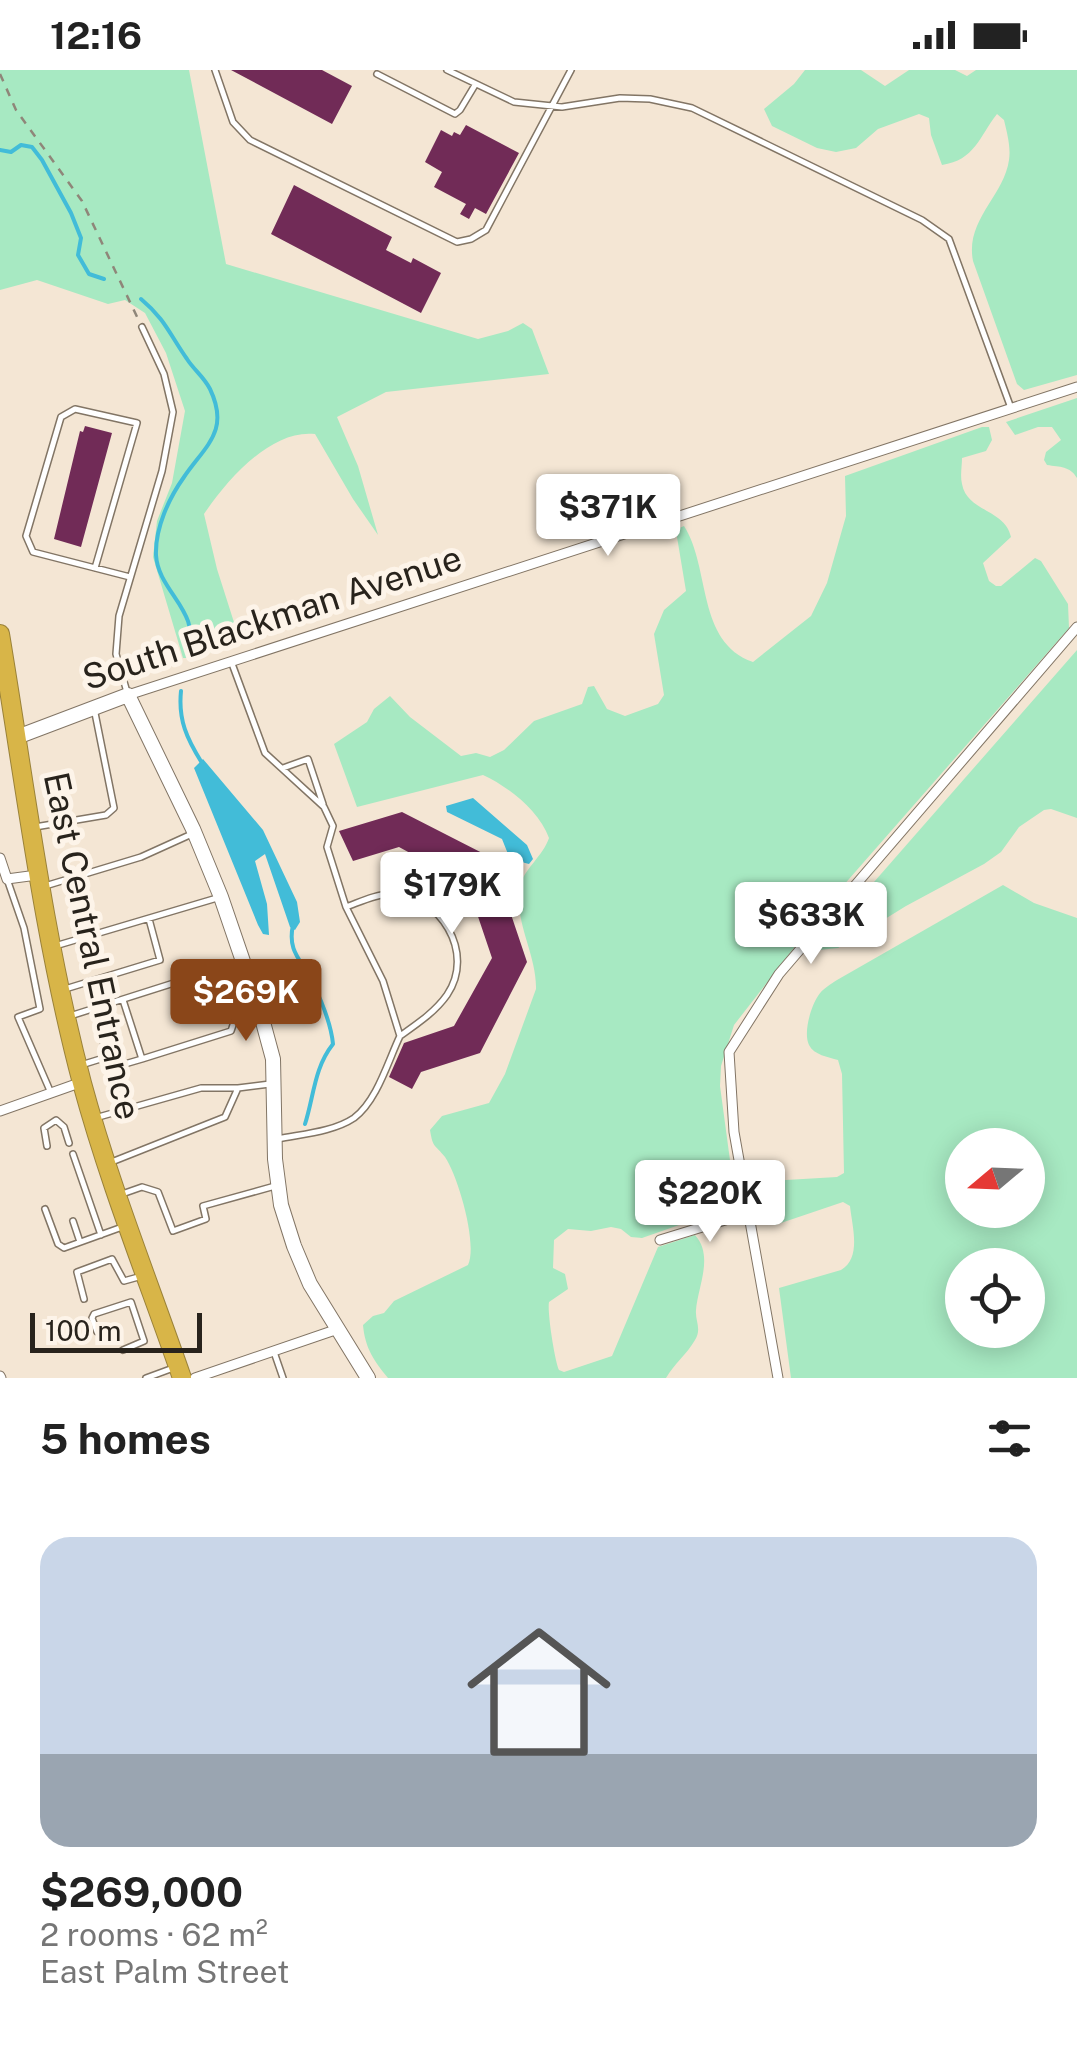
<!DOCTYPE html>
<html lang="en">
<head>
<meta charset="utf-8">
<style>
	:root { --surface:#fff; --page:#f2f2f2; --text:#222; --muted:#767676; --line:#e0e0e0; --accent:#8a4619 }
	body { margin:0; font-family:"Public Sans",sans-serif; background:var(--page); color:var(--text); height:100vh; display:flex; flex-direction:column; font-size:38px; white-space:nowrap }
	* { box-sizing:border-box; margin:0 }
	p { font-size:32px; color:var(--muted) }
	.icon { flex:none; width:55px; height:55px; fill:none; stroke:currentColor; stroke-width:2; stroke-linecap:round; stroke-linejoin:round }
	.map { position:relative; height:1308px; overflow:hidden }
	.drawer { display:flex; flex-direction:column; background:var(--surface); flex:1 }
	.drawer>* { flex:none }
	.needle { width:65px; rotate:251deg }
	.tools { position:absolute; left:945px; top:1058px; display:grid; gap:20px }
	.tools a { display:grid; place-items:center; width:100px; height:100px; border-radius:50%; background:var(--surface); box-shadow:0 5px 25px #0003; font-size:50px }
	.scale { position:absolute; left:30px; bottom:25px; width:172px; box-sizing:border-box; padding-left:10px; border:5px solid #28231c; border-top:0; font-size:28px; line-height:35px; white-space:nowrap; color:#28231c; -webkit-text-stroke:8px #fdf4e9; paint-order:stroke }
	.price { position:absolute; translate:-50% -85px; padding:0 22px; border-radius:10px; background:#fff; color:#222; font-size:32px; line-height:65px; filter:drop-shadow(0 2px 5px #0008) }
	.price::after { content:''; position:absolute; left:50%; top:60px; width:30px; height:22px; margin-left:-15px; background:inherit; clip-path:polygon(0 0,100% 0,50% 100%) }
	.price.current { background:var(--accent); color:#fff }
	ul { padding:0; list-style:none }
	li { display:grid; align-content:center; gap:20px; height:530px; padding:0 40px }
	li+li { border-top:2px solid var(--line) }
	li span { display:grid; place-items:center; height:310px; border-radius:30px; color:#555 }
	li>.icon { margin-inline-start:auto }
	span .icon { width:180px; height:180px; fill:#fffc; stroke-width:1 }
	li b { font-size:42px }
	h2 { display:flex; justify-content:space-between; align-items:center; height:120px; padding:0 40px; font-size:42px }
	.status { display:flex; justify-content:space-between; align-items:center; height:70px; padding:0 50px; background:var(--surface); direction:ltr }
	.status svg { height:28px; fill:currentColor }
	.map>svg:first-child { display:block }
	.green { fill:#a7e9c2; fill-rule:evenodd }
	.water { fill:#42bcd8 }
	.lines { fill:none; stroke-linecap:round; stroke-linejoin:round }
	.stream { stroke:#42bcd8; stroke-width:4 }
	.building { fill:#712b57 }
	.lane-casing { stroke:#827565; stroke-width:8 }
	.street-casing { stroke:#827565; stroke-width:11 }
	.secondary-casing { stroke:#827565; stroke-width:16 }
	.highway-casing { stroke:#9a8239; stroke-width:20 }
	.path { stroke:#8f8679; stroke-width:2.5; stroke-dasharray:8 8; stroke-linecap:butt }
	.lane { stroke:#fff; stroke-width:5 }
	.street { stroke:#fff; stroke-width:9 }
	.secondary { stroke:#fff; stroke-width:14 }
	.highway { stroke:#d8b548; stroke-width:18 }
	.labels { text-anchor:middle; stroke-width:10; stroke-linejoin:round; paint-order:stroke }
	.street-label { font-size:35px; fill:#28231c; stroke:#fdf4e9 }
</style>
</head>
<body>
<div class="status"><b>12:16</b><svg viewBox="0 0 49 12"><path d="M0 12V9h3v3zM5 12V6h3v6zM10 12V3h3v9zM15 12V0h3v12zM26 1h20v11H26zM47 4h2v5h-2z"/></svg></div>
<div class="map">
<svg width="1077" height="1308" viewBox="0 0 1077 1308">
	<rect width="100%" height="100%" fill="#f4e6d4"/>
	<path class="green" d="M0,0H189L226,194L478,269L508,261L523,253L532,259L549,304L386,322L337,347L358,396L378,465L353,429L315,364C271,359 227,410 204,444L217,499L239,568C222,577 203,589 183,588L153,487L157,451L172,413L185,341L166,283L145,243L125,230L108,234L37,210L0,220Z
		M805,0H861L885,16L909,0H955L967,6L976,0H1077V305L1024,320L1017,314L973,191C965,150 1004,126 1009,90C1011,77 1007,63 1004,50L997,44C979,67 975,90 942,95L931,65L929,48L919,44L878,59L856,78L836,82L817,78L772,56L764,39L794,14Z
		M1077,328V408C1070,396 1060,397 1047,395L1044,390L1046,382L1061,370L1052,357H1038L1015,365L1006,352Z
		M982,357H989L992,370L986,381L962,388C962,396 960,406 962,414C967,442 1005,439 1011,467L983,493L989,511L996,516H1001L1035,488L1041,491L1068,534L1069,558L835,825L734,955L721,996L720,1016L736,1135L642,1168L631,1167L621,1159L611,1157L591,1161L568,1159L554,1170L553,1198L565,1204L568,1219L549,1232C547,1242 555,1292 559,1300L564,1302L612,1286L658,1177L695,1165C714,1186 698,1216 696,1240C695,1251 702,1259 695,1270C687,1284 674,1294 666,1308H388C374,1291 365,1278 363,1255L373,1246L384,1243L394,1231L468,1195C478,1174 458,1106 445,1087C435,1074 433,1079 430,1060L442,1046L489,1033L505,1004L536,919C537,885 513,850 520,816C524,799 543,786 549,768C539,741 509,717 483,705L357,737L334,674L367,652L374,639L390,626L410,647L461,686L476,683L490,687L504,680L534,651L582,634L588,617L594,616L607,639L625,646L658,634L664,625L654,564L664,540L686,521L677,467V459L684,456C711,498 696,572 753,592L811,546L827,513L846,446L845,406Z
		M1077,580V748L1051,739L1044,740L1019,757L1001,782L984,794L906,836L838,878L819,880L818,876Z
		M1003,815L1034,833L1077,848V1308H791L779,1218L841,1200C862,1188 852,1156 850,1136L843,1132L775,1155L769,1146L763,1121L769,1111L837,1107L844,1103L842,1004L838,990C828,987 814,985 809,975C803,963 811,936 818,926C822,919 831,914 837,910ZM962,1075H1028V1140H962ZM962,1195H1028V1260H962Z"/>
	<path class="water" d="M203,689L263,760L297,832L300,852L295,860L290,857L265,784L255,791L267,834L269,865L263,864L258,855L194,698Z
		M473,728L527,775L533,789L529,794L510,789L502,769L447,742L446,736Z"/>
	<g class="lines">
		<path class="stream" d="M0,80L11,82L21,75L32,77L42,90L71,143L81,168L78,185L89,204L104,209
			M141,229C165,249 170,265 187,289C194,300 204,307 210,319C230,361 206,375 184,407C169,428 155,458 156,485C158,522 203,542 187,582
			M181,621C178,650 187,669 202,693
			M293,855C287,882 302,890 313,913C322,932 331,953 333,974C314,998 314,1026 305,1054"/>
	</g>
	<path class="building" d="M231,0H322L352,16L332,54Z
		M466,55L519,83L486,144L475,138L469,149L460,144L466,134L434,117L442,102L425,92L441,60L452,66L454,62L460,65Z
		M294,115L392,167L386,180L411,193L413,188L441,203L421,243L271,164Z
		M85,356L112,363L81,477L54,469L80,361L83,362Z
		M402,742L492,788L527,892L480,983L421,1002L412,1019L389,1007L404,973L454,956L492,888L467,814L399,777L353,791L339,761Z"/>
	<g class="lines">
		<g class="lane-casing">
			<path id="lane" d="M215,0L233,52L250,70L457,172L471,169L486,160L571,0
				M447,0L514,32L562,37L620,28L650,29L692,38L922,150L949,169L1011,338
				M377,4L455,44L460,40L475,15
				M95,498L137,353L75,339L61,347L26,466L33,482L130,507
				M231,591L265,683L324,737L333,756L327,777L346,837L383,911L400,966C388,991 377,1031 354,1048C333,1062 302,1064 278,1069
				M127,622L116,584L119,546L162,401L173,342L164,304L142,257
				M283,698L308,689L323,734
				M35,757L106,745L114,738L94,638
				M7,809L24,858L40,939L18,947L51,1023
				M45,816L141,787L194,763
				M346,837C360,832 376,824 391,824C440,824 476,883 447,925C435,942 417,954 400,966
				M55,876L217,828
				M65,919L160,890L149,849
				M95,939L107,987
				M70,946L240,892
				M142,989L231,961L234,952L218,898
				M81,995L107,987L111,998L142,989L123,930
				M95,1048L201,1018H238
				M47,1076L44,1058L56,1050L64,1057L69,1073
				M73,1084L101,1165
				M109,1093L225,1047L238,1018L270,1014
				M122,1124L142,1117L158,1122L173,1161L206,1149L203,1136L275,1116
				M45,1139L58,1174L64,1178L125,1156
				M73,1151L80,1172
				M84,1229L77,1202L112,1189L124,1211L142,1206
				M97,1262L92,1248L94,1244L131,1232L144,1271L123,1280
				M274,1282L283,1308
				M146,1308L176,1297"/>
		</g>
		<g class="street-casing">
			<path id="street" d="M128,625L1077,317
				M0,788L7,809L37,805
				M0,1041L82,1012
				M660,1170L748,1143
				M0,1306L1,1308
				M195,1308L338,1259
				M778,1308L734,1062L729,982L779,904L1077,557"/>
		</g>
		<g class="secondary-casing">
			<path id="secondary" d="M17,667L128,625L193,759L221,827L260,941L273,989L275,1089L281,1135L294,1176L310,1214L368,1308"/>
		</g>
		<g class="highway-casing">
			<path id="highway" d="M0,564C25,714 43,866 82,1013C109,1113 148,1210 182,1308"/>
		</g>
		<path class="path" d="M0,4L16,40L82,131L139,251"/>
		<use href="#lane" class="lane"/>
		<use href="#street" class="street"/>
		<use href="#secondary" class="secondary"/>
		<use href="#highway" class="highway"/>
	</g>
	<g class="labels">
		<g class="street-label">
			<text transform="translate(272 548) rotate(-18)" y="12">South Blackman Avenue</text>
			<text transform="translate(92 876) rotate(78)" y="12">East Central Entrance</text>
		</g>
	</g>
</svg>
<div class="tools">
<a><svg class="needle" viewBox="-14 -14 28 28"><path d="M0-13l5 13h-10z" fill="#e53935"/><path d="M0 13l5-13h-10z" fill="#767676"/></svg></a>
<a><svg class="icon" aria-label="locate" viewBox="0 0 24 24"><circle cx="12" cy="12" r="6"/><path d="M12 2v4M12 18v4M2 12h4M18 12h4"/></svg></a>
</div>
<div class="scale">100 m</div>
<b class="price" style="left:608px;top:489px">$371K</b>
<b class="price" style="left:452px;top:867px">$179K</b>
<b class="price" style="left:811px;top:897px">$633K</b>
<b class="price current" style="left:246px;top:974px">$269K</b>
<b class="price" style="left:710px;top:1175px">$220K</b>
</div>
<section class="drawer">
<h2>5 homes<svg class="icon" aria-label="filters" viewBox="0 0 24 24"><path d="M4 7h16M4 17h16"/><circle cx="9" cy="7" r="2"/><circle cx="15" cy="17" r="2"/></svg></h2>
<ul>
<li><span style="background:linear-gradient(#c9d6e8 70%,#9aa5b1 0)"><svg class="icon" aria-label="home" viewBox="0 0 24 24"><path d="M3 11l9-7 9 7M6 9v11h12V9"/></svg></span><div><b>$269,000</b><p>2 rooms · 62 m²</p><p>East Palm Street</p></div></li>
</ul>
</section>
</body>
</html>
